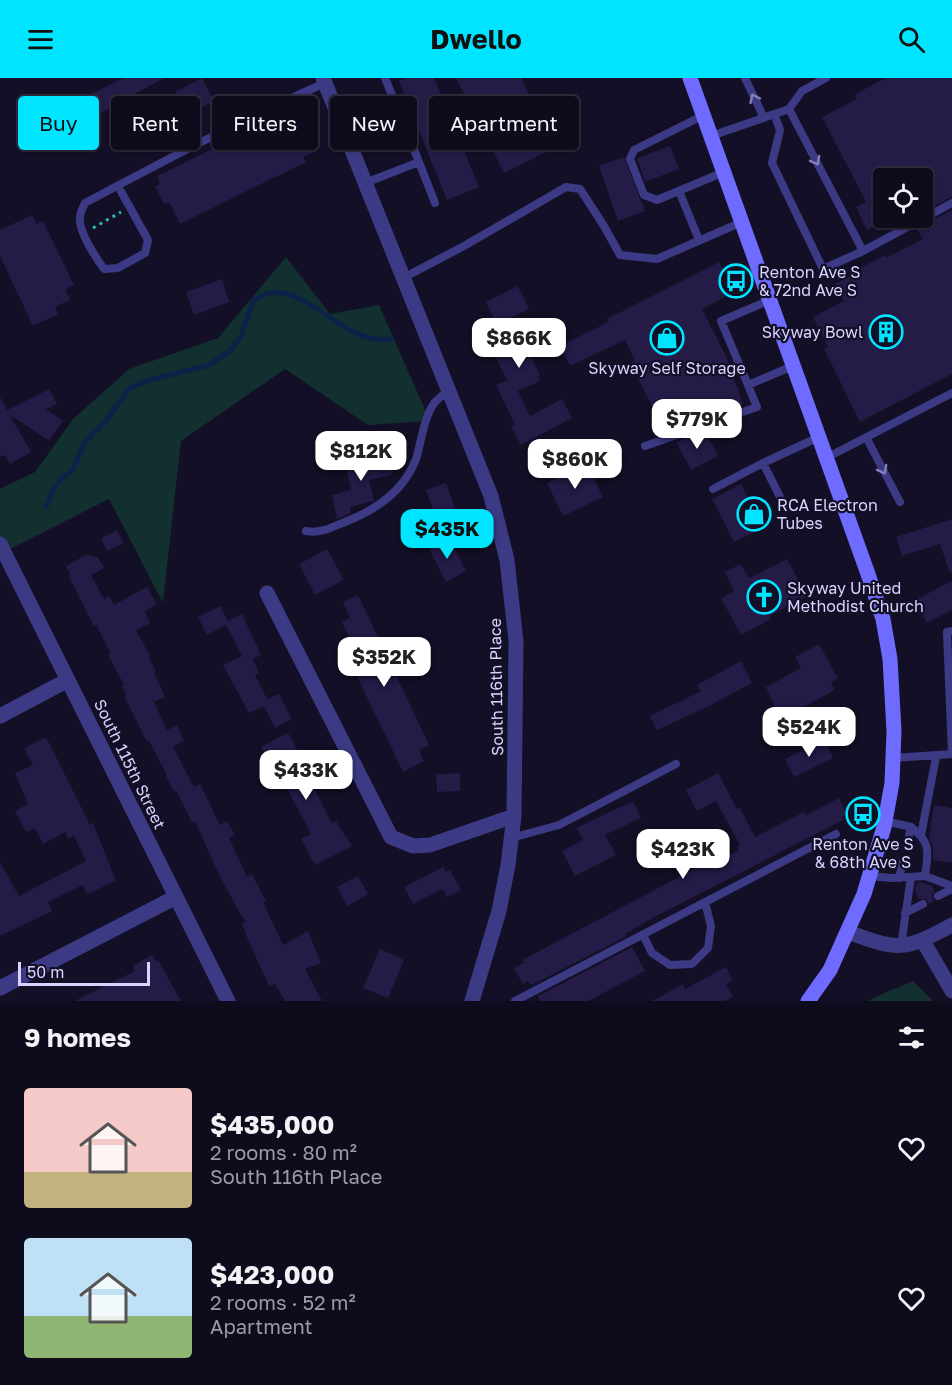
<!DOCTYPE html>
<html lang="en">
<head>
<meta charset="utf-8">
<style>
	:root { --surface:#0e0b1c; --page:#171425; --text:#f1f3f6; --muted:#9b9ba3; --line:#2e2b3b; --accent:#00e5ff }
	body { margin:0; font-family:"Golos Text",sans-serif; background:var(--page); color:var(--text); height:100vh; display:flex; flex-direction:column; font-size:22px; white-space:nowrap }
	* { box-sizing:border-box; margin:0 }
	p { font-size:20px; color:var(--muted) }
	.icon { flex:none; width:33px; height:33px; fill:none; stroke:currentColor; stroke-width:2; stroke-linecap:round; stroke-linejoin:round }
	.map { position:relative; height:923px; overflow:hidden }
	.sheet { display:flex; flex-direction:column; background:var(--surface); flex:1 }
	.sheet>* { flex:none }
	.top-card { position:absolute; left:18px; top:18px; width:600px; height:54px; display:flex; gap:12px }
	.tools { position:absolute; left:873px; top:90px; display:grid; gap:12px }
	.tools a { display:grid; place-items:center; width:60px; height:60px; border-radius:6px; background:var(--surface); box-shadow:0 2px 4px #0004,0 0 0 2px var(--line); font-size:30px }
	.scale { position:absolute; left:18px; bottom:15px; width:132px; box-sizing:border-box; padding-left:6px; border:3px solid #d9d4ff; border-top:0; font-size:16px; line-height:21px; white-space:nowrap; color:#d9d4ff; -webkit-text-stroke:4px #130f26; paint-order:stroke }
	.price { position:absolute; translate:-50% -51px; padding:0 14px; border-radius:12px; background:#fff; color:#222; font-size:20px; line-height:39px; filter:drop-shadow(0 2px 3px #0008) }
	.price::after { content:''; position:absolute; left:50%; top:36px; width:18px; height:14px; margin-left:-9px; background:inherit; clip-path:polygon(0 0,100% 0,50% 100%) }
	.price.active { background:var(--accent); color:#111 }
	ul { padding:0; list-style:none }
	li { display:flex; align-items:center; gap:18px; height:150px; padding:0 24px }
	li span { display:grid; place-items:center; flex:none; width:168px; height:120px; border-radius:6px; color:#555 }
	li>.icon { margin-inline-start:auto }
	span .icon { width:72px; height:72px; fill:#fffc; stroke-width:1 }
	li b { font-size:26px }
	h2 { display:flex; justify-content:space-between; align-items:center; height:72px; padding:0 24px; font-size:26px }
	.chip { padding:0 21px; border-radius:6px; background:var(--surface); box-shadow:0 2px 4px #0004,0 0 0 2px var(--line); font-size:21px; line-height:54px }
	.chip.active { background:var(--accent); color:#111 }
	header { display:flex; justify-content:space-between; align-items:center; height:78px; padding:0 24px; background:var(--accent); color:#111; font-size:27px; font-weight:700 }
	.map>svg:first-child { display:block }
	.green { fill:#12302f }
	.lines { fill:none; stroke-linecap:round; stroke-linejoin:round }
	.stream { stroke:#0c2248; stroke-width:5 }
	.building { fill:#241b47 }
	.path { stroke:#2fb8b0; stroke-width:3; stroke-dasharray:3 4.5; stroke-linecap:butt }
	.service { stroke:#3d3a85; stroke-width:8 }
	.minor { stroke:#3d3a85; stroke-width:15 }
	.tertiary { stroke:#3d3a85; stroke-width:15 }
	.secondary { stroke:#6f6bff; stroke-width:15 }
	.oneway { stroke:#837fbc }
	.labels { text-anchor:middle; stroke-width:4.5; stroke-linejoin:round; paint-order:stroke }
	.poi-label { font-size:16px; fill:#d9d4ff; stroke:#130f26; text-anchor:start }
	.street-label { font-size:16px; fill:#d9d4ff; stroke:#130f26 }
</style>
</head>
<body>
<header><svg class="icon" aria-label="menu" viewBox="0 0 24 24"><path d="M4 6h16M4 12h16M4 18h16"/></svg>Dwello<svg class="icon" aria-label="search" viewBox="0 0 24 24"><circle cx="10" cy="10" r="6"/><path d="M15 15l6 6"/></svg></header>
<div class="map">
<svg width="952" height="923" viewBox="0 0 952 923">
	<rect width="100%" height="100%" fill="#130f26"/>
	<path class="green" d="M286,179L330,236L379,227L430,343L368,347L285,291L181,363L163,525L109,421L0,476V411L35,394L73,341L129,291L218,260Z
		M913,903L933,923H869L873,920Z"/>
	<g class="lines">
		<path class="stream" d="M46,429L53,412L62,400L73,392L84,365L105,344L130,310L149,302L209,287L231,272L241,258L253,223C258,220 264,216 270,215C310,209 344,268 391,261"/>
	</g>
	<path class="building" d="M123,0H164L84,44L74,25Z
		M202,0L214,23L187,37L175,14Z
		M407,0H434L479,109L447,122L399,3Z
		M456,0H521L546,50L567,40L576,59L504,95Z
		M886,0H952V119L922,134V100H884V144L867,152L856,129L866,124L822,39L857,21L855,16Z
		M53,33L59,55L33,62L27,40Z
		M301,35L313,60L311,61L317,73L303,79L306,84L180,146L169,124L164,126L155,108L160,106L157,98L282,37L285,43Z
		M670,68L679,91L645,104L637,80Z
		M624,79L645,133L618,143L599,88Z
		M952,132V296L860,344L824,271L828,269L813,239L844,223L835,206L861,193L860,190L885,177L887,179L923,161L917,151Z
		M32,137L37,146L43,143L74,207L65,212L70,222L55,229L58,236L33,248L0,178V152Z
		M719,184L735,214L702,231L726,278L743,326L665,354L630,285L635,282L625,262L570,288L560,268L609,244L607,241Z
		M222,201L229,224L194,237L186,214Z
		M518,208L529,231L512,239L540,297L538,298L540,303L518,313L530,338L562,321L572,340L521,367L511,348L515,346L496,307L507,302L484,257L498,249L486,224Z
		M49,311L57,326L46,331L63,343L49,363L10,337L31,374L10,386L4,377L0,379V319L7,332Z
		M705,353L718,378L691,392L676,364Z
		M387,374L393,396L369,402L374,423L350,429L351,435L337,441L332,417L351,412L345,384Z
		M586,385L603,419L563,438L547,405Z
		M446,405L460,445L440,451L426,412Z
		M741,406L748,420L757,425L769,447L734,464L712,421Z
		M952,441V494L950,495L940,466L902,478L896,459Z
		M117,452L124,465L107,473L101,460Z
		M449,461L466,493L446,504L429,471Z
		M327,471L344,502L315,517L299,486Z
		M86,477L98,479L104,490L91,497L104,521L109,518L114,527L147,509L157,526L145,533L150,545L136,552L150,578L149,579L156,594L154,595L165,619L154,624L167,652L177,647L184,663L173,669L194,709L200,706L220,747L227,743L235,757L229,760L247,799L252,796L266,823L263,824L283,867L308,853L321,885L305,891L322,923H285L275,906L269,908L245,855H246L242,846L245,844L219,797L195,743L192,745L176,712L174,714L165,697H167L149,663L147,664L124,618L126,617L122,608L124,607L108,577L111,576L96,547L94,549L68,497L70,496L66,488Z
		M787,481L807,518L769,538L771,541L741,557L721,520L734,513L725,494L741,486L749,500Z
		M952,503V532L927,545L915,522Z
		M358,517L429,667L419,672L424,683L403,694L351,586L360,582L342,544L350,540L343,524Z
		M220,528L228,543L242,536L261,577L253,581L259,595L255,597L267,621L279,616L292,641L275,650L264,628L249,635L223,587L242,578L226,547L207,557L198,539Z
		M819,566L838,600L831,604L835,612L781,641L766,609L801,590L795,579Z
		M741,583L752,605L709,628L657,652L650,638L701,613L697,607Z
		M288,655L305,687L302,688L332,745L336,743L352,768L315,787L301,761L311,756L281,699L278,701L261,669Z
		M46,659L90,747L93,745L116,803L87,816L83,807L48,824L52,833L0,858V784L19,818L86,783L74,758L68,761L65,754L43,766L35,750L26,754L15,733L28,726L15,695L33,687L24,670Z
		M824,662L833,680L794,699L785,681Z
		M460,695V713L437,714L436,696Z
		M718,695L737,731L740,730L755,759L804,734L806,737L839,720L847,736L842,739L843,742L649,842L625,856L627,858L532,907L527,903L523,906L514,890L524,885L522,882L713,781L715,784L739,772L737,768L740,767L716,723L697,733L686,712Z
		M633,723L641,740L605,757L616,777L575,798L562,773L583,762L576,750Z
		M934,727L952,730V785L933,782V769L929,759Z
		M443,789L446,794L450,792L461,812L447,819L443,811L413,826L404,809Z
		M358,798L368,816L347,828L337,809Z
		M920,804L931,807L935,813L932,817L934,823L929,826L926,821H919L915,814L916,807Z
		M632,869L645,893L588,923H540L538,918Z
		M380,871L404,882L388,920L363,910Z
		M152,877L156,883L158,882L181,923H75L135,893L133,889L134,887Z
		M726,889L733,902L726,906L733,919L725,923H652L683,906L685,911Z"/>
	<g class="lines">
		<path class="path" d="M93,150L121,134"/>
		<path class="service" d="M745,0L764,40
			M774,36L780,52L772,85L823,191L863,173L789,31
			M704,37L634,72L630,81L644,117L657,122L724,94
			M711,58L789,31L802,13L826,0
			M419,84L435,125
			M365,105L419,84L385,0
			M118,108L148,162L145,175L118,190L104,191C96,180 78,153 80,139C80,135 83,129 85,125C164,83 243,41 325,5
			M679,113L699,162
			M863,173L952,125
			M403,200L464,168L566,109L580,111L604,148L620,177L657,181L742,144
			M770,222L721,243L748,307L793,288
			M866,359L900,424
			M645,368L757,329L748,307
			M826,380L952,315
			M763,385L785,429
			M713,411L763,385L819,359
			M306,453C320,456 332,449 345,444C376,432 404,413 416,381C421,365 424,338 435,324C439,320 444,316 449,312
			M952,676L947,554L952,553
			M893,680L952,676
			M885,743L911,749L907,767
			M911,749C932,765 928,775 925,798
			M921,757L936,679
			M511,760L559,747L676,686
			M869,798L892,800L925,798L952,808
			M899,800L903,784
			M938,818L952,811
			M905,835L923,826
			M643,857L652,875L670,887L692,886L708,870L711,848L705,824
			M901,868L911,799
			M515,923L836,756"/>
		<path class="minor" d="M323,0L491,418L507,482L516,563L514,738L508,787L499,833L472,923
			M0,466L228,923
			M267,515L391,759L413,768L430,767L514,738
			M0,638L68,602
			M923,863L952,913
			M0,910L176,819"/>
		<path class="tertiary" d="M848,854C899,873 904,873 952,847"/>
		<path class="secondary" d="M690,0L868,496L883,541L890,581L894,653L892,705L884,749L864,816L830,892L808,923"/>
	</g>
	<defs><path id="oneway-chevron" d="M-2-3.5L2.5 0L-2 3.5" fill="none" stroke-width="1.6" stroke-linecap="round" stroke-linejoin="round" transform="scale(1.5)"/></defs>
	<g class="oneway">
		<use href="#oneway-chevron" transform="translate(754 20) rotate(-115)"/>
		<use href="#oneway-chevron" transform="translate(816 83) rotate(62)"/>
		<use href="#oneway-chevron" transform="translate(883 392) rotate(62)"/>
	</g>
	<defs>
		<g id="bus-ring" transform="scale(1.725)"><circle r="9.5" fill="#130f26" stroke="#00e5ff" stroke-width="1.5"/><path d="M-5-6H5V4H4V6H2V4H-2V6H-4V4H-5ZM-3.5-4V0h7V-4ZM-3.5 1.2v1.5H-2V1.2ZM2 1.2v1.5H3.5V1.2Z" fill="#00e5ff"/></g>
		<g id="building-ring" transform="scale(1.725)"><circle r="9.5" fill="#130f26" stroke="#00e5ff" stroke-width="1.5"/><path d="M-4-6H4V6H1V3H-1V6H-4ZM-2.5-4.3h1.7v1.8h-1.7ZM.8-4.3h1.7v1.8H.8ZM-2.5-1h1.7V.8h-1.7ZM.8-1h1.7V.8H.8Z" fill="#00e5ff"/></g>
		<g id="shop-ring" transform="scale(1.725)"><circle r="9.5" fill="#130f26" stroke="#00e5ff" stroke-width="1.5"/><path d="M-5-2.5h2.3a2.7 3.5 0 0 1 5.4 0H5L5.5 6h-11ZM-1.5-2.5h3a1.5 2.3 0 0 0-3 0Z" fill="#00e5ff"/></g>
		<g id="church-ring" transform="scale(1.725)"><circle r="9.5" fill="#130f26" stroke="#00e5ff" stroke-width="1.5"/><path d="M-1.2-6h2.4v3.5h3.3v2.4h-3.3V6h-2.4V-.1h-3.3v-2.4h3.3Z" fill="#00e5ff"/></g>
	</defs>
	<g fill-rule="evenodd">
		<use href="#bus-ring" x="736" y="203"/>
		<use href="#building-ring" x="886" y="254"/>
		<use href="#shop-ring" x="667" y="260"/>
		<use href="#shop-ring" x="754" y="436"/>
		<use href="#church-ring" x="764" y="519"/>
		<use href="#bus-ring" x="863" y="736"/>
	</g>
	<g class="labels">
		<g class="poi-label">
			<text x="759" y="200">Renton Ave S<tspan x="759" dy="18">&amp; 72nd Ave S</tspan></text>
			<text x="863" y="260" text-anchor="end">Skyway Bowl</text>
			<text x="667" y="296" text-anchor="middle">Skyway Self Storage</text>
			<text x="777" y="433">RCA Electron<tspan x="777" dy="18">Tubes</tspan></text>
			<text x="787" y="516">Skyway United<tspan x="787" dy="18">Methodist Church</tspan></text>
			<text x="863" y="772" text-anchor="middle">Renton Ave S<tspan x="863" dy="18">&amp; 68th Ave S</tspan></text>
		</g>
		<g class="street-label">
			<text transform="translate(496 609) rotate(-91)" y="6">South 116th Place</text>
			<text transform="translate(130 686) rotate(64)" y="6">South 115th Street</text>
		</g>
	</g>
</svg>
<div class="tools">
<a><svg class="icon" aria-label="locate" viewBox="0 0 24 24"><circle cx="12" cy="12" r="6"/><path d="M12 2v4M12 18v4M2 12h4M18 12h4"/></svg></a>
</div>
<div class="scale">50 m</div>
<b class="price" style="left:519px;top:291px">$866K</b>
<b class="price" style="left:697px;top:372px">$779K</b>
<b class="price" style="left:361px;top:404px">$812K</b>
<b class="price" style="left:575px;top:412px">$860K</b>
<b class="price active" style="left:447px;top:482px">$435K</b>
<b class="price" style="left:384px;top:610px">$352K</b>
<b class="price" style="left:809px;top:680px">$524K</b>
<b class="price" style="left:306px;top:723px">$433K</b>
<b class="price" style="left:683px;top:802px">$423K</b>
<div class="top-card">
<a class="chip active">Buy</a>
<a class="chip">Rent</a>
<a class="chip">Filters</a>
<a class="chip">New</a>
<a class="chip">Apartment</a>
</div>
</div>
<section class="sheet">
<h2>9 homes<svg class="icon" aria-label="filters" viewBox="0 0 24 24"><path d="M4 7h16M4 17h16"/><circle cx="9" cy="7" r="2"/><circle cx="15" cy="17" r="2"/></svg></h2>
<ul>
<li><span style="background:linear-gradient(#f6c9c9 70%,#c2b280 0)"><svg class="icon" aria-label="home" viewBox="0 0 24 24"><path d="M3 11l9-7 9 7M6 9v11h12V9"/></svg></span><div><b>$435,000</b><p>2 rooms · 80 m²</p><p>South 116th Place</p></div><svg class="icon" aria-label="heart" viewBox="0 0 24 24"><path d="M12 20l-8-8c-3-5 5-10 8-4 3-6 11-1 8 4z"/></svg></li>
<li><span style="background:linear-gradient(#bfe0f5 65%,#8fb573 0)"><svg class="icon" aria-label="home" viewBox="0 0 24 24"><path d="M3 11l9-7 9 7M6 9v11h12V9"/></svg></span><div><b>$423,000</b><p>2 rooms · 52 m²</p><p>Apartment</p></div><svg class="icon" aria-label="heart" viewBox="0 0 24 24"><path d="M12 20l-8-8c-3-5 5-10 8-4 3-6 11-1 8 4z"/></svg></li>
</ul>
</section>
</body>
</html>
